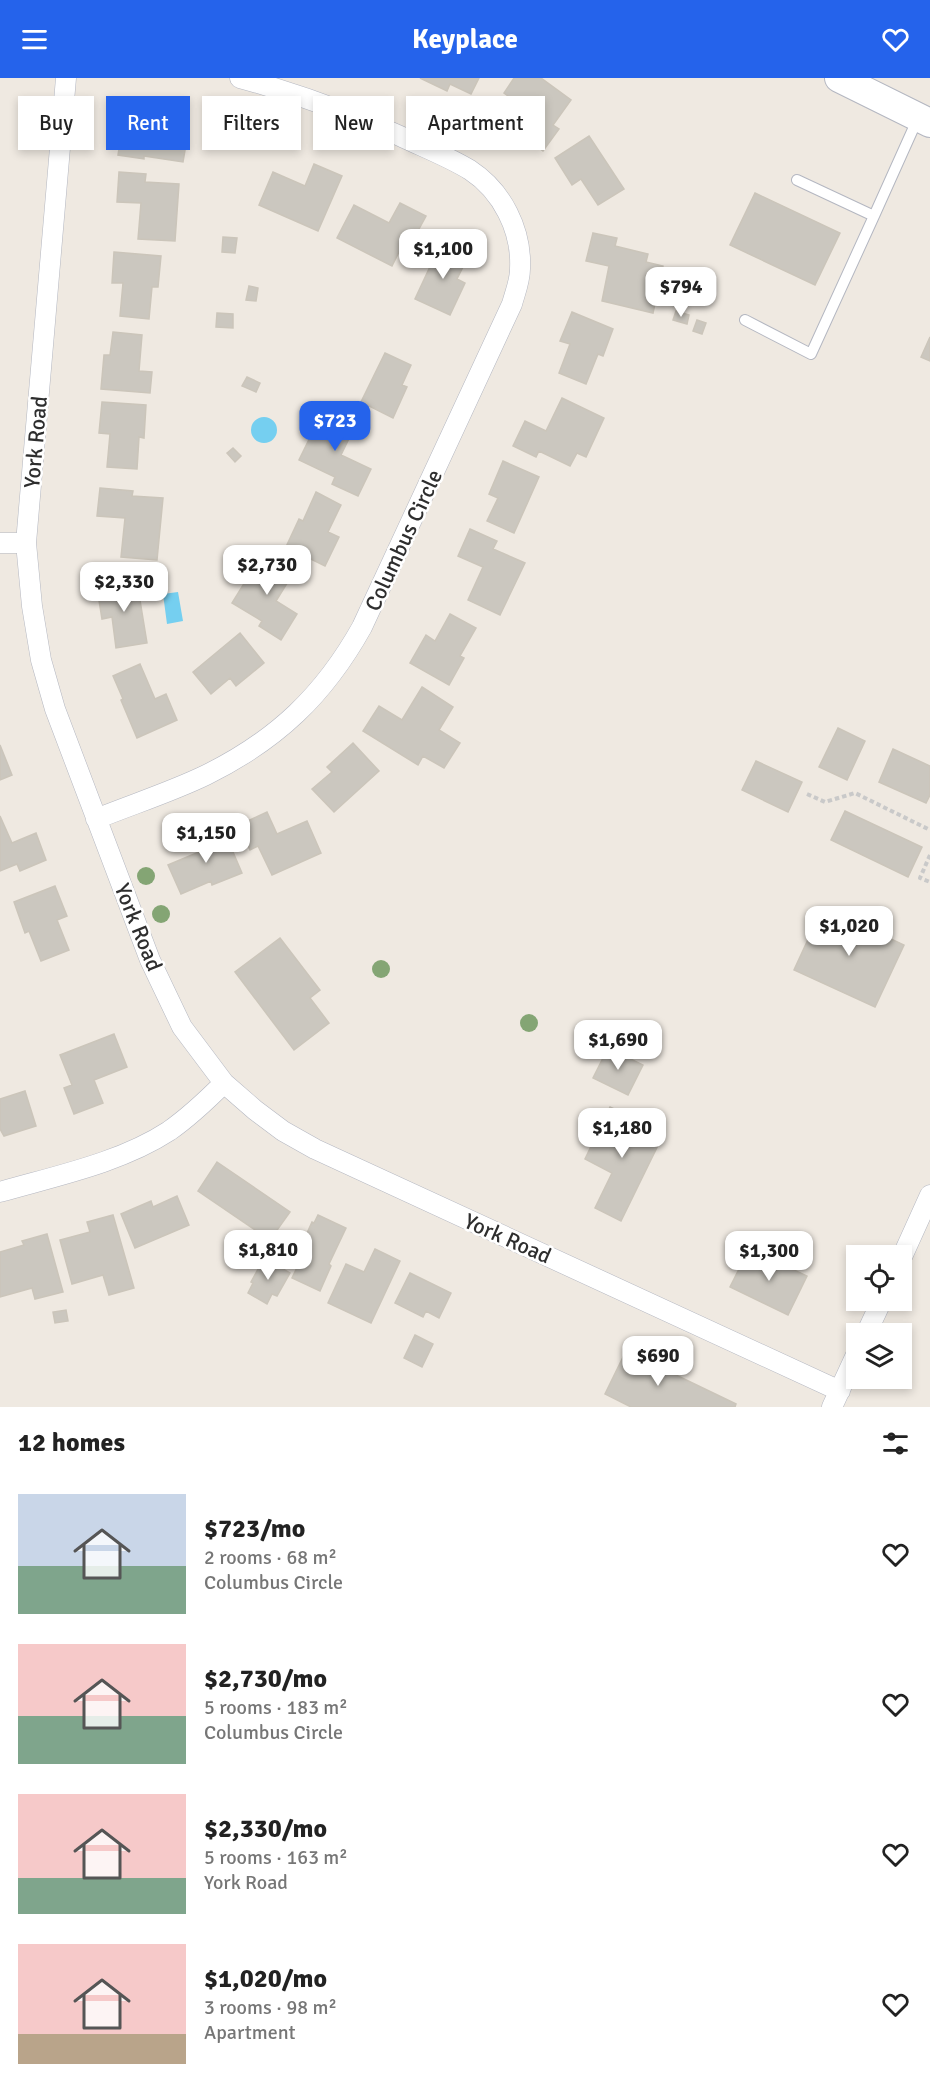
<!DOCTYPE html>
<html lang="en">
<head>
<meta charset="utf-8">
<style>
	:root { --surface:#fff; --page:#f2f2f2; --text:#222; --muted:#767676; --accent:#2563eb }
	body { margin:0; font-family:Signika,sans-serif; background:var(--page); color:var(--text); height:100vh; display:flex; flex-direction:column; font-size:22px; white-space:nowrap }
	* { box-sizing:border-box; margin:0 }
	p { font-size:20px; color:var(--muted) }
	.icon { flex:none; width:33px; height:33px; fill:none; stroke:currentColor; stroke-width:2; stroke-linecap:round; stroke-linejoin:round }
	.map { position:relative; height:1329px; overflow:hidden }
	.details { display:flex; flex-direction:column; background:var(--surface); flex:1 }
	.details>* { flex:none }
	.guide { position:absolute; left:18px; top:18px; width:600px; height:54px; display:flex; gap:12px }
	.controls { position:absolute; left:846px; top:1167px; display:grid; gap:12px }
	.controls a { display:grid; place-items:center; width:66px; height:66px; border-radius:0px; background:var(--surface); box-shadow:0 3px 9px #0003; font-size:30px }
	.price { position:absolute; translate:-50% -51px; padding:0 14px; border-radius:12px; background:#fff; color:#222; font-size:20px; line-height:39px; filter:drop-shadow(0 2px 3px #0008) }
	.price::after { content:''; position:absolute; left:50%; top:36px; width:18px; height:14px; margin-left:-9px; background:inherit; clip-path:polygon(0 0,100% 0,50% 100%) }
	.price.active { background:var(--accent); color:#fff }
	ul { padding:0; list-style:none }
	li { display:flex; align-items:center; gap:18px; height:150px; padding:0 18px }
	li span { display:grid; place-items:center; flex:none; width:168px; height:120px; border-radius:0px; color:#555 }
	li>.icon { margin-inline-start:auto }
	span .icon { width:72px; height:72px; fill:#fffc; stroke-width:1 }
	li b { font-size:26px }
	h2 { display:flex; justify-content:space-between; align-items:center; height:72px; padding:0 18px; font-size:26px }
	.chip { padding:0 21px; border-radius:0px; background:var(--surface); box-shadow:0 3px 9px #0003; font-size:21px; line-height:54px }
	.chip.active { background:var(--accent); color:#fff }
	header { display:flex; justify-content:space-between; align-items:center; height:78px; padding:0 18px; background:var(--accent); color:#fff; font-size:27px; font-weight:800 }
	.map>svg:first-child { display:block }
	.water { fill:#75cff0 }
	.building { fill:#cbc7bf; stroke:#cbc5ba; stroke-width:1.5 }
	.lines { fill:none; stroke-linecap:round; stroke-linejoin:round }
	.lane-casing { stroke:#b4b7c1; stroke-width:12 }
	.street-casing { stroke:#b4b7c1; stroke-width:21 }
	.secondary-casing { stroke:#b4b7c1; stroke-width:30 }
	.path { stroke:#c9c9c9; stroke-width:4; stroke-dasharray:4.5 3; stroke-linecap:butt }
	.lane { stroke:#fff; stroke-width:10 }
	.street { stroke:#fff; stroke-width:20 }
	.secondary { stroke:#fff; stroke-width:28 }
	.tree { fill:#84a574 }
	.labels { text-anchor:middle; stroke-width:5; stroke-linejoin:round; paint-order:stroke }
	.street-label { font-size:22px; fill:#2e2e2e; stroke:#fff }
</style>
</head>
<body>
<header><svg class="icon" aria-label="menu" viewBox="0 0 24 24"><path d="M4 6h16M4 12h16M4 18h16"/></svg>Keyplace<svg class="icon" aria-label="heart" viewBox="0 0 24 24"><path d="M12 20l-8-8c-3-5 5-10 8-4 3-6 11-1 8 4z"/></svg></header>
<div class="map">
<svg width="930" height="1329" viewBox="0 0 930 1329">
	<rect width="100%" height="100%" fill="#efe9e1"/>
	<path class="water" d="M251 352a13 13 0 1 1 26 0a13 13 0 1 1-26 0Z
		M178,514L183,543L167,546L163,516Z"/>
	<path class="building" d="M420,0H479L471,16L450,6L447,13Z
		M514,0H541L571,22L553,47L559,51L543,73L519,55L533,36L504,15Z
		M124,38L162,44L161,51L188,55L183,84L144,78V81L118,77Z
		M589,58L624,111L598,127L581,101L572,107L555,80Z
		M314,86L342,98L318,153L259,127L273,94L305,108Z
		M119,94L146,96L145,104L179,106L175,163L138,161L141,125L117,124Z
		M755,115L840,155L815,207L730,167Z
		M400,125L426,138L413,162L407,158L392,188L337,160L354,127L389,145Z
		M593,155L617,160L615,168L648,176L646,184L663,188L653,235L602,223L609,188L586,183Z
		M223,159L237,160L235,175L222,174Z
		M441,165L469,177L457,201L465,205L450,237L415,221Z
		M114,174L161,178L158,209H152L149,241L120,238L123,205H112Z
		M249,208L258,210L256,223L246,222Z
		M676,233L689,237L687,246L673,242Z
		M572,234L613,251L603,278L598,276L586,306L559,295L570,266L560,263Z
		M217,235L233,236V250L216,249Z
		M697,242L706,245L702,256L693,253Z
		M113,254L142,257L139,293L152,294L150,315L101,311L104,277H110Z
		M930,259V283L921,279Z
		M385,275L411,287L402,307L407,309L393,340L361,324Z
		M247,299L260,305L256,314L242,308Z
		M562,320L604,340L586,379L577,375L570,388L539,373L536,379L513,368L525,343L546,353Z
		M102,324L146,327L144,360L139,359L137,391L107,389L110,356L99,355Z
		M325,329L357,344L341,377L371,391L358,418L332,406L335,399L299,382Z
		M233,370L241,378L235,384L227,375Z
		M503,383L539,399L514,455L487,443L498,420L489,416Z
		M100,410L133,413L132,418L163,420L157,482L121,479L125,440L97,438Z
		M316,414L341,427L328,454L339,459L325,488L286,469L299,441L303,443Z
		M470,451L497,463L493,471L525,485L500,537L468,522L483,489L458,478Z
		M263,475L294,494L276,523L297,536L281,562L259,548L262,543L232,525Z
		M137,504L147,565L116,570L112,539L102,541L97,510Z
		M450,536L476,550L460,578L464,580L449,607L410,585L426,557L435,563Z
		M240,555L264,585L236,608L230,600L211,616L193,594Z
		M140,586L155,621L166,616L177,642L137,660L121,622L123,621L113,598Z
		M422,609L453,629L439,652L460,665L444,690L423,678L418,687L363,653L379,628L402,642Z
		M838,650L865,663L847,702L819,689Z
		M353,665L379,693L334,734L312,711L332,694L327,689Z
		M0,667L12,697L0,702Z
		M893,671L930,688V717L926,725L879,704Z
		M756,683L802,704L788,734L742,712Z
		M845,733L922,769L908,799L831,762Z
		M267,734L277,756L307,743L321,775L272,797L258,768L250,772L239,747Z
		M0,738L12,765L36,755L46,782L20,793L17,786L0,793Z
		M224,753L242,795L212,807L211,803L181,816L168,787L199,774L195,766Z
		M55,808L67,838L57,842L69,872L41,883L29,853L25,855L14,824Z
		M823,829L904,867L875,929L794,892Z
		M280,860L320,912L310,920L329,945L294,972L235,894Z
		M114,956L127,989L94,1002L103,1025L74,1036L64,1010L72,1007L60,977Z
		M608,970L643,987L628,1017L593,1000Z
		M25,1013L36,1048L4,1058L0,1051V1021Z
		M610,1029L664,1055L621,1143L595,1130L612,1095L585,1081Z
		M217,1084L290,1134L270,1162L198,1113Z
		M177,1118L189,1147L135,1170L121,1136L151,1123L153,1129Z
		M113,1137L134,1210L109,1217L103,1197L72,1206L60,1162L90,1154L87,1144Z
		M318,1137L346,1150L329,1186L331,1188L320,1213L292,1200L303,1177L298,1175L312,1144L314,1145Z
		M47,1156L63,1214L35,1221L32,1210L0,1219V1174L24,1167L22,1163Z
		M375,1171L400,1183L371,1245L328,1225L346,1186L364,1194Z
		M749,1171L807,1198L788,1237L730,1209Z
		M264,1180L290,1195L277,1218L272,1216L267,1226L248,1215L253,1205L251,1204Z
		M410,1195L451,1215L439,1240L426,1233L423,1239L395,1225Z
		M66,1232L68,1243L55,1245L53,1234Z
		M415,1257L433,1266L422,1289L404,1280Z
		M626,1273L736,1326L735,1329H631L605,1316Z"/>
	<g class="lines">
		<g class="lane-casing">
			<path id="lane" d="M874,138L918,40
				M745,242L811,276L874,138L797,102"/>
		</g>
		<g class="street-casing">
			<path id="street" d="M66,0L26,465L32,528L41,582L55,631L150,882L182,949L224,1005L255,1032L283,1053L315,1071L840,1313
				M0,465H26
				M96,741C133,726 171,714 206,697C277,662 324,617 362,549L512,226C515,215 520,203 520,191C522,152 502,113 470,92C449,79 423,69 400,58C348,34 295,15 240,0
				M0,1114C55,1098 120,1085 169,1053C189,1039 207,1022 224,1005
				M902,1179L930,1117
				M866,1256L882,1222
				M832,1329L856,1277"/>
		</g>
		<g class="secondary-casing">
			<path id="secondary" d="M839,0L930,45"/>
		</g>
		<path class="path" d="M807,716L825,724L855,715L930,752
			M930,777L920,800L930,804"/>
		<use href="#lane" class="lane"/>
		<use href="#street" class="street"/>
		<use href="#secondary" class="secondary"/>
	</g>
	<g class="tree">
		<circle cx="146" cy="798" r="9"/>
		<circle cx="161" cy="836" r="9"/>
		<circle cx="381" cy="891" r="9"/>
		<circle cx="529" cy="945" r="9"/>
	</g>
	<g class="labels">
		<g class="street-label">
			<text transform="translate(35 364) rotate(-85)" y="8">York Road</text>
			<text transform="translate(403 462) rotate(-65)" y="8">Columbus Circle</text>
			<text transform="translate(139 849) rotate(68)" y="8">York Road</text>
			<text transform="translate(508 1160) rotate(24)" y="8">York Road</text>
		</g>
	</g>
</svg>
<div class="controls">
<a><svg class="icon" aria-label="locate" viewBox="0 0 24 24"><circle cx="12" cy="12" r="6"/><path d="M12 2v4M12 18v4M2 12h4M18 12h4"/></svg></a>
<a><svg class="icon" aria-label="layers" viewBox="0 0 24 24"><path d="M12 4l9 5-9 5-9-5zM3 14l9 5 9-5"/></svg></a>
</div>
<b class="price" style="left:443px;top:202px">$1,100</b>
<b class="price" style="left:681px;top:240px">$794</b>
<b class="price active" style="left:335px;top:374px">$723</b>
<b class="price" style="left:267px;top:518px">$2,730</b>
<b class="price" style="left:124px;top:535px">$2,330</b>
<b class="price" style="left:206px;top:786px">$1,150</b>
<b class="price" style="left:849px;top:879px">$1,020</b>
<b class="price" style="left:618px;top:993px">$1,690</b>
<b class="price" style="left:622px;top:1081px">$1,180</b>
<b class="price" style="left:268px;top:1203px">$1,810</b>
<b class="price" style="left:769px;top:1204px">$1,300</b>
<b class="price" style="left:658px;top:1309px">$690</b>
<div class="guide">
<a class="chip">Buy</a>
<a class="chip active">Rent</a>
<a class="chip">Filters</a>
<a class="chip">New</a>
<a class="chip">Apartment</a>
</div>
</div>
<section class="details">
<h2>12 homes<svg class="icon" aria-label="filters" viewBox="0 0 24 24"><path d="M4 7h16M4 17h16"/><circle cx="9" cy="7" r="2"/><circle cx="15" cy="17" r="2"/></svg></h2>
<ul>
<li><span style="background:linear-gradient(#c9d6e8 60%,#7fa58c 0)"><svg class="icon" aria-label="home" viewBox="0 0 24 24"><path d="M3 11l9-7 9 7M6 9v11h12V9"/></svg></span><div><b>$723/mo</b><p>2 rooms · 68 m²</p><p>Columbus Circle</p></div><svg class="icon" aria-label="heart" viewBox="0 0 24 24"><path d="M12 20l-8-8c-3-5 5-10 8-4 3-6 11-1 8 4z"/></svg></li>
<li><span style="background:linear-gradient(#f6c9c9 60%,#7fa58c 0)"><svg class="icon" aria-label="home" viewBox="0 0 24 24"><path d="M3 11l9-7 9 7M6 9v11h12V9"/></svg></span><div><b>$2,730/mo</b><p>5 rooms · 183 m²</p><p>Columbus Circle</p></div><svg class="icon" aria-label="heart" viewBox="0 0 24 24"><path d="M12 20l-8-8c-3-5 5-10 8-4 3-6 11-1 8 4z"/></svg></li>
<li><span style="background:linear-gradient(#f6c9c9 70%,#7fa58c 0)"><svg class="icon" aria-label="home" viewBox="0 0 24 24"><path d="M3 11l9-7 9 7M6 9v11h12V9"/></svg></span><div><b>$2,330/mo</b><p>5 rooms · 163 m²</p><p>York Road</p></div><svg class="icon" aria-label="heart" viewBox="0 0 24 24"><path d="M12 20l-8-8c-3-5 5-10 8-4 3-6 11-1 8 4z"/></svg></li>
<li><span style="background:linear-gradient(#f6c9c9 75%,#b9a48a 0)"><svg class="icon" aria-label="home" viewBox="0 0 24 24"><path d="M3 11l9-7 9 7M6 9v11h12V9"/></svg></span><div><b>$1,020/mo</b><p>3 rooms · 98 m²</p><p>Apartment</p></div><svg class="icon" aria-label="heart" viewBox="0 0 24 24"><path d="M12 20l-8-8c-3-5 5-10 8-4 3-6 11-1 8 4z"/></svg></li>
</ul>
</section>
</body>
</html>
